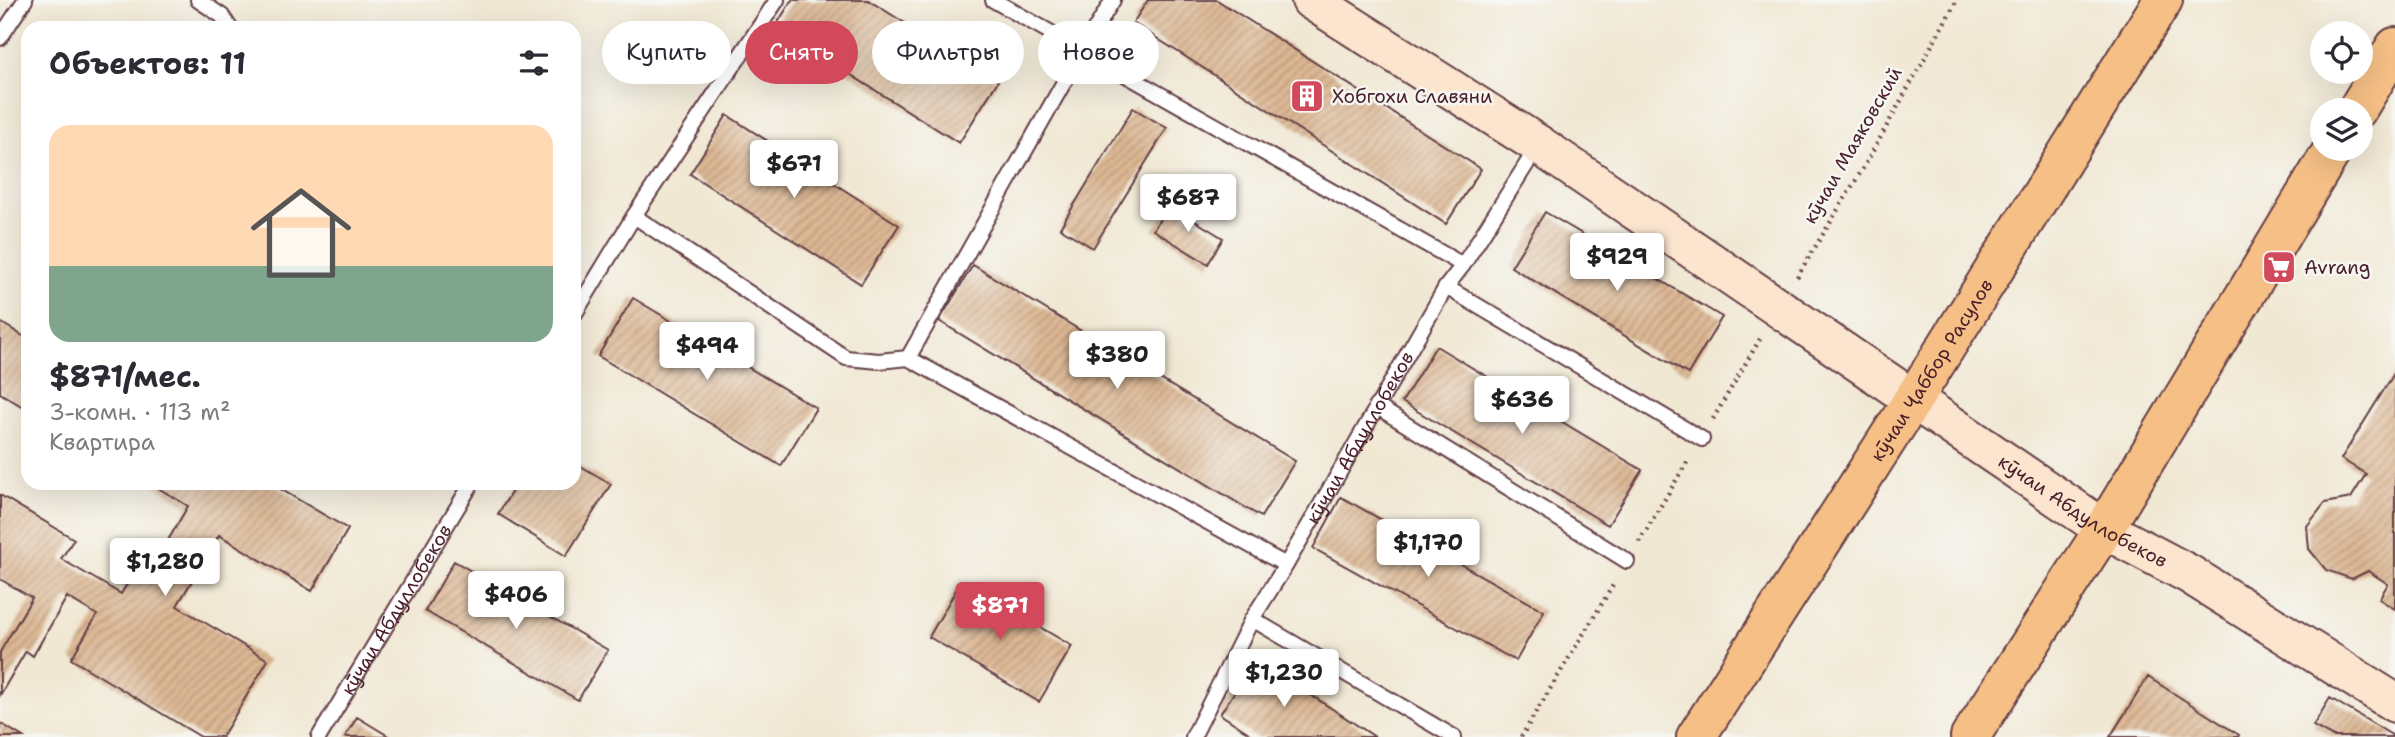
<!DOCTYPE html>
<html lang="ru">
<head>
<meta charset="utf-8">
<style>
	:root { --surface:#fff; --page:#f2f2f3; --text:#2b2b33; --muted:#7c7c81; --accent:#d1495b }
	body { margin:0; font-family:"Shantell Sans",sans-serif; background:var(--page); color:var(--text); height:100vh; display:flex; flex-direction:column; font-size:26px; white-space:nowrap }
	* { box-sizing:border-box; margin:0 }
	p { font-size:23px; color:var(--muted) }
	.icon { flex:none; width:38px; height:38px; fill:none; stroke:currentColor; stroke-width:2; stroke-linecap:round; stroke-linejoin:round }
	.map { position:relative; flex:1; overflow:hidden }
	.side { position:absolute; left:21px; top:21px; width:560px; height:469px; display:flex; flex-direction:column; background:var(--surface); border-radius:21px; box-shadow:0 7px 28px #0002 }
	.side>* { flex:none }
	.hud { position:absolute; left:602px; top:21px; width:665px; height:63px; display:flex; gap:14px }
	.tools { position:absolute; left:2310px; top:21px; display:grid; gap:14px }
	.tools a { display:grid; place-items:center; width:63px; height:63px; border-radius:50%; background:var(--surface); box-shadow:0 7px 28px #0002; font-size:35px }
	.price { position:absolute; translate:-50% -60px; padding:0 16px; border-radius:7px; background:#fff; color:#222; font-size:23px; line-height:46px; filter:drop-shadow(0 2px 4px #0008) }
	.price::after { content:''; position:absolute; left:50%; top:42px; width:21px; height:16px; margin-left:-10px; background:inherit; clip-path:polygon(0 0,100% 0,50% 100%) }
	.price.selected { background:var(--accent); color:#fff }
	ul { padding:0; list-style:none }
	li { display:grid; align-content:center; gap:14px; height:371px; padding:0 28px }
	li span { display:grid; place-items:center; height:217px; border-radius:21px; color:#555 }
	li>.icon { margin-inline-start:auto }
	span .icon { width:126px; height:126px; fill:#fffc; stroke-width:1 }
	li b { font-size:30px }
	h2 { display:flex; justify-content:space-between; align-items:center; height:84px; padding:0 28px; font-size:30px }
	.tag { padding:0 24px; border-radius:32px; background:var(--surface); box-shadow:0 7px 28px #0002; font-size:24px; line-height:63px }
	.tag.selected { background:var(--accent); color:#fff }
	.map>svg:first-child { display:block }
	.building { fill:url(#building-hatch) }
	.lines { fill:none; stroke-linecap:round; stroke-linejoin:round }
	.lane-casing { stroke:#633d44; stroke-width:18 }
	.secondary-casing { stroke:#633d44; stroke-width:42 }
	.primary-casing { stroke:#633d44; stroke-width:42 }
	.path { stroke:#633d44; stroke-width:4.5; stroke-dasharray:2 5; stroke-linecap:butt }
	.lane { stroke:#fff; stroke-width:14 }
	.secondary { stroke:#fbe5cf; stroke-width:38 }
	.primary { stroke:#f5bf86; stroke-width:38 }
	.labels { text-anchor:middle; stroke-width:5; stroke-linejoin:round; paint-order:stroke }
	.poi-label { font-size:19px; fill:#4a1f2b; stroke:#f6f6f2; text-anchor:start }
	.street-label { font-size:19px; fill:#4a1f2b; stroke:#f6f6f2 }
</style>
</head>
<body>
<div class="map">
<svg width="2395" height="737" viewBox="0 0 2395 737">
	<defs>
		<pattern id="building-hatch" width="6" height="6" patternUnits="userSpaceOnUse" patternTransform="scale(1.75)"><rect width="6" height="6" fill="#ddb894"/><path d="M-1 1l2-2M0 6l6-6M5 7l2-2" fill="none" stroke="#b59579"/></pattern>
	</defs>
	<rect width="100%" height="100%" fill="#f6f6f2"/>
	<filter id="ink" filterUnits="userSpaceOnUse"><feTurbulence type="fractalNoise" baseFrequency=".0143" numOctaves="2"/><feDisplacementMap in="SourceGraphic" scale="14" xChannelSelector="R" yChannelSelector="G"/><feConvolveMatrix kernelMatrix="1 2 1 2 8 2 1 2 1" color-interpolation-filters="sRGB"/></filter>
	<filter id="wash" filterUnits="userSpaceOnUse"><feTurbulence type="fractalNoise" baseFrequency=".00686" numOctaves="4" result="noise"/><feDisplacementMap in="SourceGraphic" scale="28" xChannelSelector="R" yChannelSelector="G"/><feGaussianBlur stdDeviation="1.57" result="paint"/><feColorMatrix in="noise" values="0 0 0 0 0 0 0 0 0 0 0 0 0 0 0 0 0 1.4 0 .05"/><feComposite in="paint" operator="in"/></filter>
	<g filter="url(#wash)">
		<rect width="100%" height="100%" fill="#f1e8d4"/>
		<g id="blocks">
			<path class="building" d="M792,0H868L998,81L959,143L775,27Z
				M1148,0H1217L1481,169L1446,224L1133,23Z
				M1133,108L1167,128L1093,248L1060,228Z
				M727,115L899,225L861,284L690,174Z
				M1169,205L1223,238L1208,264L1153,230Z
				M1545,212L1722,317L1688,374L1511,267Z
				M973,265L1295,461L1261,517L939,321Z
				M633,298L816,408L781,466L598,356Z
				M0,322L28,339V410L0,393Z
				M1436,346L1642,470L1608,525L1402,402Z
				M2395,372V609L2379,599L2388,584L2368,571L2352,579L2326,570L2309,549L2307,526L2325,503L2351,498L2366,474L2341,459Z
				M574,462L611,484L566,556L498,514L517,483H574Z
				M150,483H270L348,529L312,591L219,535L177,606L268,660L222,737H201L71,659L97,615L67,597L33,656L26,651L0,695V652L32,598L0,579V495L74,539L61,559L121,594L139,564L150,571L188,506Z
				M1341,497L1544,611L1516,661L1313,548Z
				M454,561L608,650L578,700L425,611Z
				M961,581L1072,646L1039,702L929,637Z
				M1256,659L1375,737H1255L1220,714Z
				M2148,677L2239,735L2238,737H2110Z
				M2330,698L2395,737H2333L2313,726Z
				M357,717L390,737H345Z
				M0,723L23,737H0Z"/>
		</g>
	</g>
	<g filter="url(#ink)">
		<use href="#blocks" fill-opacity="0" stroke="#633d44" stroke-width="2"/>
		<g class="lines">
			<g class="lane-casing">
				<g id="lane">
					<path d="M198,0L222,16L230,28"/>
					<path d="M993,0L1463,265"/>
					<path d="M0,38L25,0"/>
					<path d="M634,216L846,358L879,361L908,358L1286,565"/>
					<path d="M1446,287L1702,439"/>
					<path d="M574,315L634,216L777,0"/>
					<path d="M908,358L1081,52L1113,0"/>
					<path d="M1376,406L1627,561"/>
					<path d="M1252,619L1454,737"/>
					<path id="s1" d="M319,737L472,483"/>
					<path id="s2" d="M1193,737L1252,619L1286,565L1446,287L1463,265L1538,146"/>
				</g>
			</g>
			<g class="secondary-casing">
				<g id="secondary">
					<path id="s3" d="M1311,0L1539,145L2104,529L2189,574L2395,703"/>
				</g>
			</g>
			<g class="primary-casing">
				<g id="primary">
					<path d="M2357,110L2395,47"/>
					<path id="s4" d="M1696,737L1914,398L2163,0"/>
					<path d="M1970,737L2104,529L2333,149"/>
				</g>
			</g>
			<path class="path" d="M1797,277L1865,165L1957,0
				M1713,419L1760,339
				M1639,542L1689,459
				M1521,737L1615,582"/>
			<use href="#lane" class="lane"/>
			<use href="#secondary" class="secondary"/>
			<use href="#primary" class="primary"/>
		</g>
	</g>
	<defs>
		<g id="building-square" transform="scale(1.75)"><rect x="-9" y="-9" width="18" height="18" rx="4" fill="#d1495b" stroke="#f6f6f2"/><path d="M-4-6H4V6H1V3H-1V6H-4ZM-2.5-4.3h1.7v1.8h-1.7ZM.8-4.3h1.7v1.8H.8ZM-2.5-1h1.7V.8h-1.7ZM.8-1h1.7V.8H.8Z" fill="#fff"/></g>
		<g id="supermarket-square" transform="scale(1.75)"><rect x="-9" y="-9" width="18" height="18" rx="4" fill="#d1495b" stroke="#f6f6f2"/><path d="M-6-5.5h2.5l.6 2H6L4.5 2H-2.5L-4.4-4H-6ZM-1.5 3.2a1.3 1.3 0 1 0 .1 0ZM3 3.2a1.3 1.3 0 1 0 .1 0Z" fill="#fff"/></g>
	</defs>
	<g fill-rule="evenodd">
		<use href="#building-square" x="1307" y="96"/>
		<use href="#supermarket-square" x="2279" y="267"/>
	</g>
	<g class="labels">
		<g class="poi-label">
			<text x="1332" y="103">Хобгохи Славяни</text>
			<text x="2304" y="274">Avrang</text>
		</g>
		<g class="street-label">
			<text transform="translate(1852 145) rotate(-60)" y="7">кӯчаи Маяковский</text>
			<text dy="7" stroke="none"><textPath href="#s4" startOffset="436">кӯчаи Ҷаббор Расулов</textPath></text>
			<text dy="7" stroke="none"><textPath href="#s2" startOffset="343">кӯчаи Абдуллобеков</textPath></text>
			<text dy="7" stroke="none"><textPath href="#s3" startOffset="926">кӯчаи Абдуллобеков</textPath></text>
			<text dy="7" stroke="none"><textPath href="#s1" startOffset="149">кӯчаи Абдуллобеков</textPath></text>
		</g>
	</g>
</svg>
<div class="tools">
<a><svg class="icon" aria-label="locate" viewBox="0 0 24 24"><circle cx="12" cy="12" r="6"/><path d="M12 2v4M12 18v4M2 12h4M18 12h4"/></svg></a>
<a><svg class="icon" aria-label="layers" viewBox="0 0 24 24"><path d="M12 4l9 5-9 5-9-5zM3 14l9 5 9-5"/></svg></a>
</div>
<b class="price" style="left:794px;top:200px">$671</b>
<b class="price" style="left:1188px;top:234px">$687</b>
<b class="price" style="left:1617px;top:293px">$929</b>
<b class="price" style="left:707px;top:382px">$494</b>
<b class="price" style="left:1117px;top:391px">$380</b>
<b class="price" style="left:1522px;top:436px">$636</b>
<b class="price" style="left:1428px;top:579px">$1,170</b>
<b class="price" style="left:165px;top:598px">$1,280</b>
<b class="price" style="left:516px;top:631px">$406</b>
<b class="price selected" style="left:1000px;top:642px">$871</b>
<b class="price" style="left:1284px;top:709px">$1,230</b>
<div class="hud">
<a class="tag">Купить</a>
<a class="tag selected">Снять</a>
<a class="tag">Фильтры</a>
<a class="tag">Новое</a>
</div>
<section class="side">
<h2>Объектов: 11<svg class="icon" aria-label="filters" viewBox="0 0 24 24"><path d="M4 7h16M4 17h16"/><circle cx="9" cy="7" r="2"/><circle cx="15" cy="17" r="2"/></svg></h2>
<ul>
<li><span style="background:linear-gradient(#ffd9b3 65%,#7fa58c 0)"><svg class="icon" aria-label="home" viewBox="0 0 24 24"><path d="M3 11l9-7 9 7M6 9v11h12V9"/></svg></span><div><b>$871/мес.</b><p>3-комн. · 113 m²</p><p>Квартира</p></div></li>
</ul>
</section>
</div>
</body>
</html>
